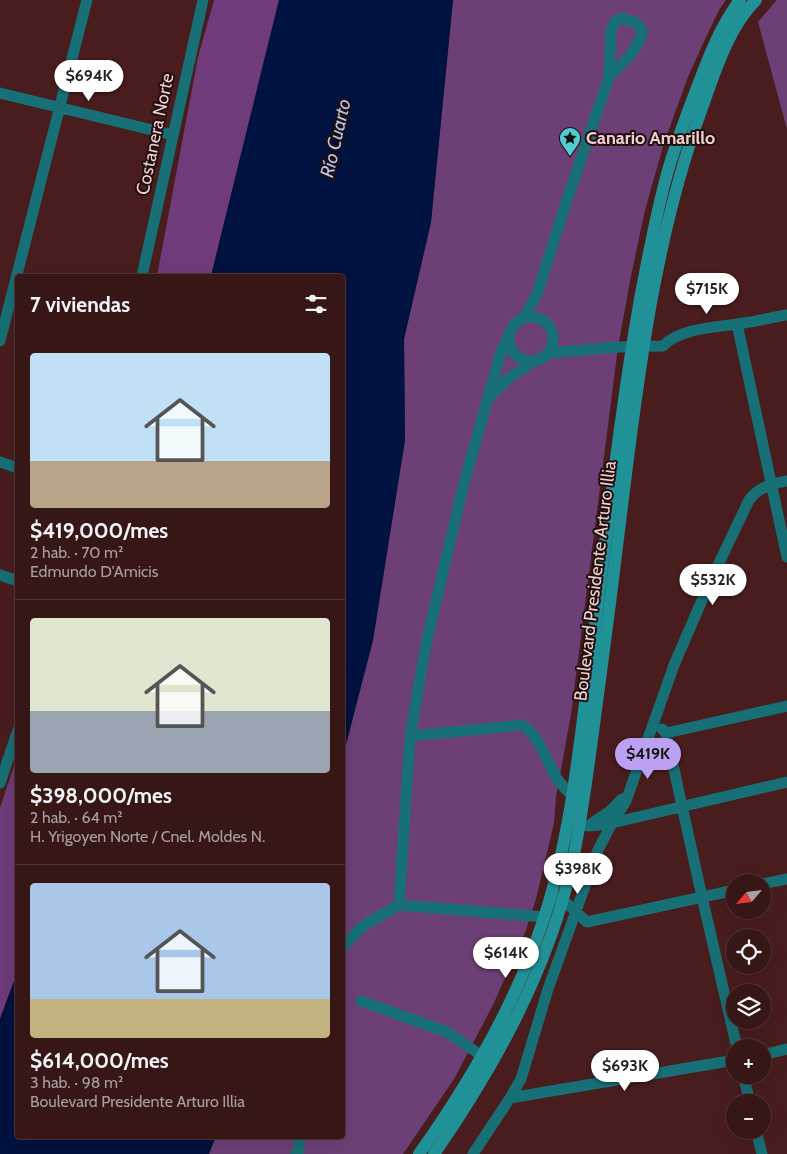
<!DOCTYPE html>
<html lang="es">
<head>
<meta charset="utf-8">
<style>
	:root { --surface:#371616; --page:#3e1f1f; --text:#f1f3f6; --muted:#aa9fa1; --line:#513535; --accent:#bca0f2 }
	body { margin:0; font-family:Cabin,sans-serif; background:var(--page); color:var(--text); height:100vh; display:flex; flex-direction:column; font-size:19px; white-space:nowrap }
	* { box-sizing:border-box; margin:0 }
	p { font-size:16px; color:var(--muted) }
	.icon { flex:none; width:28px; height:28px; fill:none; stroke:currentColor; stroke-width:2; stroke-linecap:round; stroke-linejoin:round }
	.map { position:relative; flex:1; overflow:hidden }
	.side { position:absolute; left:15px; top:274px; width:330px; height:865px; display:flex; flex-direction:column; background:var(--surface); border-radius:5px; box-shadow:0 5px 20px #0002,0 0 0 1px var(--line) }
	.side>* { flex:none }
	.needle { width:32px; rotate:242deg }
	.controls { position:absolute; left:726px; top:874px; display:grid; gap:10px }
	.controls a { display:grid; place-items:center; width:45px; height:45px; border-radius:50%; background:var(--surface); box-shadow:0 5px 20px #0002,0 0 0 1px var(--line); font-size:25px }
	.price { position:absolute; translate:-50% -42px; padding:0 11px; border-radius:18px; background:#fff; color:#222; font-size:16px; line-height:32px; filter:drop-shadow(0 1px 2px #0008) }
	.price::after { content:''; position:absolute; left:50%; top:30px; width:15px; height:11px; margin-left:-8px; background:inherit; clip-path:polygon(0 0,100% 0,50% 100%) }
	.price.selected { background:var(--accent); color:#111 }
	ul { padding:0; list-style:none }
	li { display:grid; align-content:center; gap:10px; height:265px; padding:0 15px }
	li+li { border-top:1px solid var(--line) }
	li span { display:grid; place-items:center; height:155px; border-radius:5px; color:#555 }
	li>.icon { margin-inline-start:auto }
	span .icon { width:90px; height:90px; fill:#fffc; stroke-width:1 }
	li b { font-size:21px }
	h2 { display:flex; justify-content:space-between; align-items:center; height:60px; padding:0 15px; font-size:21px }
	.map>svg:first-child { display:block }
	.green { fill:#6c4076 }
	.forest { fill:#6f3b7a }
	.water { fill:#00123f }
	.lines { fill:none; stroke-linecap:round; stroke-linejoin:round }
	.minor { stroke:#177075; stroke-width:11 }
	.secondary { stroke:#209297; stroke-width:12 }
	.labels { text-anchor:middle; stroke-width:4; stroke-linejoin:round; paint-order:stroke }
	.street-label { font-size:18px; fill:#eed0cf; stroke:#220e0f }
	.poi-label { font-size:18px; font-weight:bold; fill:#eed0cf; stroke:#220e0f; text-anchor:start }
	.water-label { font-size:19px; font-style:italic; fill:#b2c9ee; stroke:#220e0f }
</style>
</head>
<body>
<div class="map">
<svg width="787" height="1154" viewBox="0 0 787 1154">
	<rect width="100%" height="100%" fill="#491d1e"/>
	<path class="green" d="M453,0H726L719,10L706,37L688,77L664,143L645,210L631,276L618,347L571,714L556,797L554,823L536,899L526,930L493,1005L454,1079L403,1154H209L216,1136H342L343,756L373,640L405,440L404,339L431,222Z
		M777,0H787V129L758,22Z"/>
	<path class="forest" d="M214,0H279L211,276H157L198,57Z
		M17,757V973L0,1019V808Z"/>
	<path class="water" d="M279,0H453L431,222L404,339L405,440L373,640L343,756L342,276H211Z
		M17,973L18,1136H216L209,1154H0V1019Z"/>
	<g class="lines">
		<path class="minor" d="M0,93L173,135
			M142,276L203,0
			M509 339a22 22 0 1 1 44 0a22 22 0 1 1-44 0Z
			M524,318L537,294L566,203L609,77L611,30L615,22L622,18L636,23L642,30C640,49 622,63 609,77
			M737,324L787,557
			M0,341L87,0
			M548,353L618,347L663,346C679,329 714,327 737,324C753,322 770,318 787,315
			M489,397L509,378L534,361
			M0,462L18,468
			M0,575L18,581
			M662,729L666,733L787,706
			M666,733L702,897L737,1048
			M410,736L522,725C539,734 547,764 558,780C564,788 570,794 577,800
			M0,783L18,730
			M580,825L590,826L612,823L787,782
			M589,825L610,811L622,799
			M762,884L787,879
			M555,897L562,899L587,922L735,890
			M399,905L410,736L426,644L464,483L501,352L509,336
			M342,947L363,926L399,905L545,917
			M361,1001L447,1032L482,1056
			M762,1055L787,1049
			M743,1075L750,1102
			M510,1098L735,1060
			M756,1130L762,1154
			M296,1154H298L300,1136
			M473,1154L510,1098L521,1079L548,989L598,850L612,823L626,801L674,665L709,584L749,500C759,487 771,484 787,481"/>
		<path class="secondary" d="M419,1154C471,1081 516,1004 544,918C569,841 578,759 588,679C605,552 618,424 640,299C648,257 656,214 667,174C675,146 685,119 695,93C707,61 719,28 740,0
			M434,1154C495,1066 548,970 572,864C584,809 590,752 598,695C607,627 616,558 624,490C640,361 657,231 702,108C715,72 728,28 756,0"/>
	</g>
	<defs>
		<g id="sight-pin" transform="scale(1.125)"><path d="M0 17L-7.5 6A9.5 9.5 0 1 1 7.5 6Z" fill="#51ccd3" stroke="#220e0f"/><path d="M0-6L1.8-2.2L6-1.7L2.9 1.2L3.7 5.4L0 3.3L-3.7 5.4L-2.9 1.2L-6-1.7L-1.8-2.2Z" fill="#111"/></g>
	</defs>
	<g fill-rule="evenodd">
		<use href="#sight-pin" x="570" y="138"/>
	</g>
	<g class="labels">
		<g class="street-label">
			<text transform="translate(155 134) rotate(-78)" y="6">Costanera Norte</text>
			<text transform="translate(595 581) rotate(-83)" y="6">Boulevard Presidente Arturo Illia</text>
		</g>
		<g class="poi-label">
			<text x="586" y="144">Canario Amarillo</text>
		</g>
		<g class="water-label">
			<text transform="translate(335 138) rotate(-77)" y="7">Río Cuarto</text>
		</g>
	</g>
</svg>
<div class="controls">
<a><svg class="needle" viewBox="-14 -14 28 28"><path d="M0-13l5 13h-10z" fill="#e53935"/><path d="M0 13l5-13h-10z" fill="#aa9fa1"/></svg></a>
<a><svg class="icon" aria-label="locate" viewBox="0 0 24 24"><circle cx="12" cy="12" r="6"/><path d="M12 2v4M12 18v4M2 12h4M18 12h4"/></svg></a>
<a><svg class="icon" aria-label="layers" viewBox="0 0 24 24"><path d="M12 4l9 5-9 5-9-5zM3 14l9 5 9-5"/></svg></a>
<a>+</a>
<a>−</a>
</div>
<b class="price" style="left:89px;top:102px">$694K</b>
<b class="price" style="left:707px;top:315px">$715K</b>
<b class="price" style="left:713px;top:606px">$532K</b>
<b class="price selected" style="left:648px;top:780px">$419K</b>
<b class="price" style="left:578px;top:895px">$398K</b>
<b class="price" style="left:506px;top:979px">$614K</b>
<b class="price" style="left:625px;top:1092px">$693K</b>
<section class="side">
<h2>7 viviendas<svg class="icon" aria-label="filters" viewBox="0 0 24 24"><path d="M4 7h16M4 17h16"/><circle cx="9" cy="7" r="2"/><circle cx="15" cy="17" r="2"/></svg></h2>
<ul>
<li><span style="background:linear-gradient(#bfe0f5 70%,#b9a48a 0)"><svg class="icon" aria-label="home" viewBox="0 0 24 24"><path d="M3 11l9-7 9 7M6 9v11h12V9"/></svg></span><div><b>$419,000/mes</b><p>2 hab. · 70 m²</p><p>Edmundo D'Amicis</p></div></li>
<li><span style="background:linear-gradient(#dfe7d0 60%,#9aa5b1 0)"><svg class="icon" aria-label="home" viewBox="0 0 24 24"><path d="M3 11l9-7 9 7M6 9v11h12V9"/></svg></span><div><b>$398,000/mes</b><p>2 hab. · 64 m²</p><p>H. Yrigoyen Norte / Cnel. Moldes N.</p></div></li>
<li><span style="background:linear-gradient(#a9c7e8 75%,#c2b280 0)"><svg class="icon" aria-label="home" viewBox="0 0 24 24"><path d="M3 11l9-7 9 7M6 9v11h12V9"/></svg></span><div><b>$614,000/mes</b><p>3 hab. · 98 m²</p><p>Boulevard Presidente Arturo Illia</p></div></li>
</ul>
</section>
</div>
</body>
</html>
